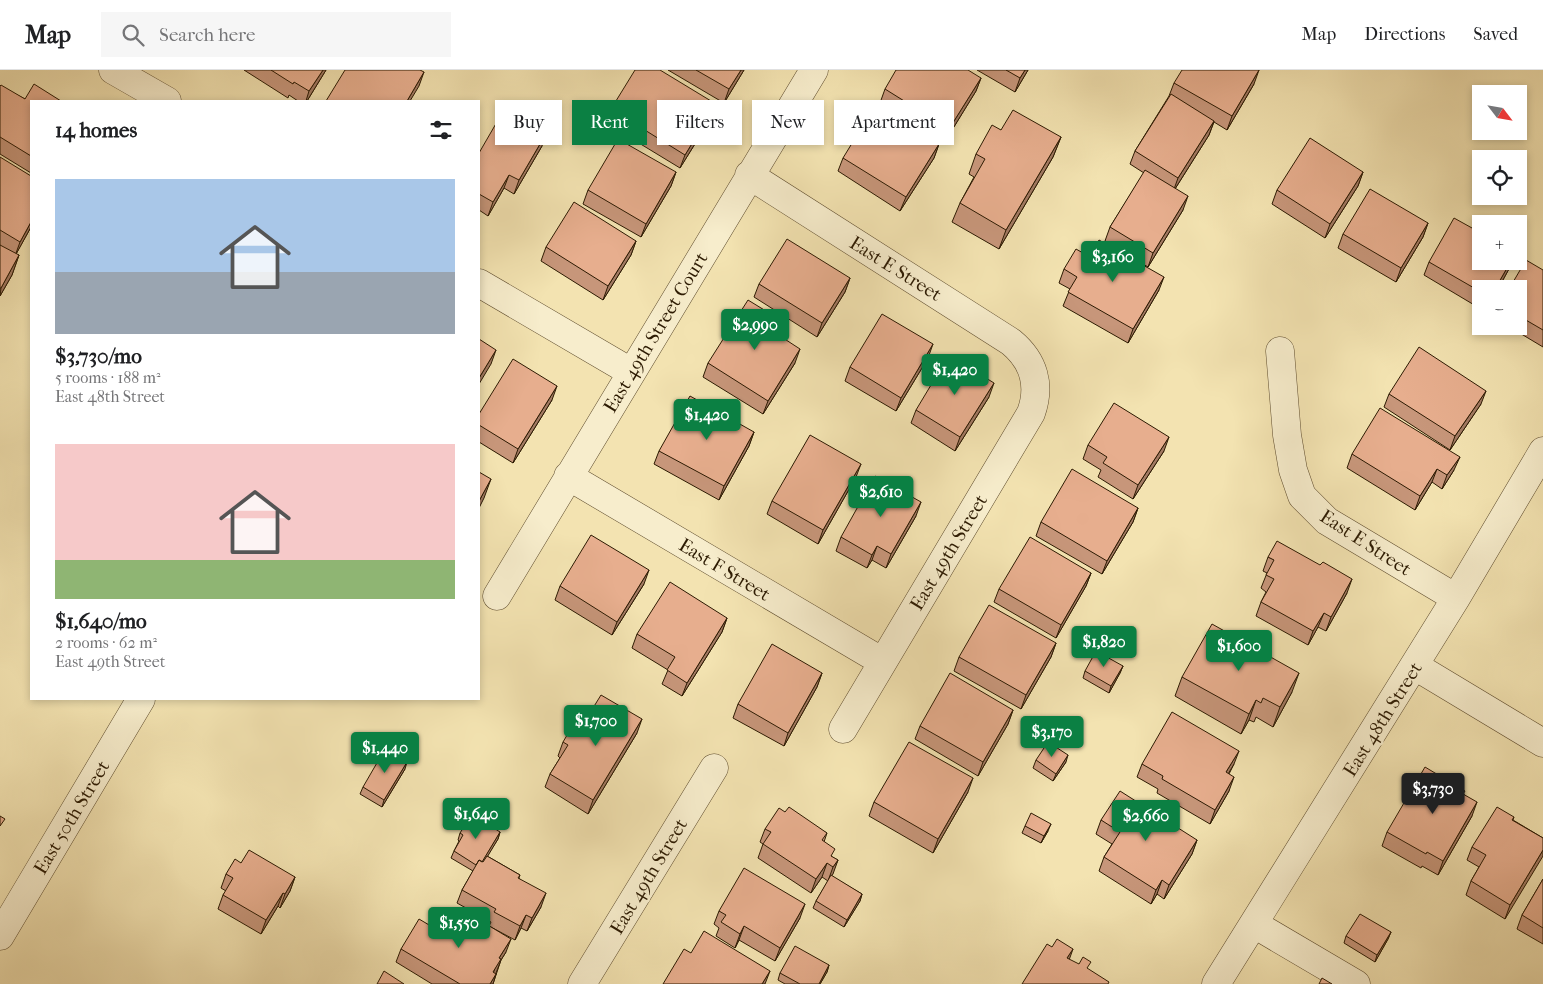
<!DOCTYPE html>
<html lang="en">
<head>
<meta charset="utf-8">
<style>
	:root { --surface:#fff; --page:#f6f6f6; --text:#202124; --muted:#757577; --line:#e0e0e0; --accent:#0b8043 }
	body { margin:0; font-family:"IM FELL French Canon",serif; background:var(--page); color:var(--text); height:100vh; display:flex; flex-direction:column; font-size:19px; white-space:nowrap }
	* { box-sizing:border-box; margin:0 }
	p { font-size:16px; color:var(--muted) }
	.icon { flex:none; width:28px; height:28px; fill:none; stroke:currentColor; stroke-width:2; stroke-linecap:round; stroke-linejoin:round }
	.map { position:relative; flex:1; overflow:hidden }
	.side { position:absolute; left:30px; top:30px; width:450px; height:600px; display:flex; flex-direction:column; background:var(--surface); border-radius:0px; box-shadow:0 2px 8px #0003 }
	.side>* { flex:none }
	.top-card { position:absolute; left:495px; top:30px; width:475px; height:45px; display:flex; gap:10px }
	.needle { width:32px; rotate:121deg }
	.tools { position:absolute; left:1472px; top:15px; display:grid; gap:10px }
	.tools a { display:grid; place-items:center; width:55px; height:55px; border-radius:0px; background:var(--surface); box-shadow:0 2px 8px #0003; font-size:25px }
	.price { position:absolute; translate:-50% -42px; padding:0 11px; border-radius:5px; background:var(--accent); color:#fff; font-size:16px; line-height:32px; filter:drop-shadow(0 1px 2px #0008) }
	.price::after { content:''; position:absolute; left:50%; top:30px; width:15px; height:11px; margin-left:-8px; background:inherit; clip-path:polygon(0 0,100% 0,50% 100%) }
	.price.on { background:#222; color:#fff }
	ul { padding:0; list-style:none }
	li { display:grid; align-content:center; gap:10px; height:265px; padding:0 25px }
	li span { display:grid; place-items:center; height:155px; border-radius:0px; color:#555 }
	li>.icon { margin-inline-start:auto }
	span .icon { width:90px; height:90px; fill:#fffc; stroke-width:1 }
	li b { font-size:21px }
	h2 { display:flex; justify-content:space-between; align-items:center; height:60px; padding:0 25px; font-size:21px }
	.chip { padding:0 18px; border-radius:0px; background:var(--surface); box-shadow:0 2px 8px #0003; font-size:18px; line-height:45px }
	.chip.on { background:var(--accent); color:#fff }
	header { display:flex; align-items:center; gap:30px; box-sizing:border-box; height:70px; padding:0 25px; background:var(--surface); border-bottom:1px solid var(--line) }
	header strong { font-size:24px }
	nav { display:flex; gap:28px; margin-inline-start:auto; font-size:18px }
	.search { width:350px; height:45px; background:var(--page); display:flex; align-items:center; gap:12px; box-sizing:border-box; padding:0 18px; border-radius:0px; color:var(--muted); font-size:19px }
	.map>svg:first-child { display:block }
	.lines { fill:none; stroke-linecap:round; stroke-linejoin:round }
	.minor-casing { stroke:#5e4c2e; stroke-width:29 }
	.minor { stroke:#f7edcc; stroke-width:28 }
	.wall { fill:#c7967a; stroke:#2c1a02 }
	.shaded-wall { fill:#a27a63; stroke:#2c1a02 }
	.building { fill:#e7ae8e; stroke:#2c1a02 }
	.labels { text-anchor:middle; stroke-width:5; stroke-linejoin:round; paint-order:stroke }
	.street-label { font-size:19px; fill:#2c1a02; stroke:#f7edcc }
</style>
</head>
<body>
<header>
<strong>Map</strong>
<div class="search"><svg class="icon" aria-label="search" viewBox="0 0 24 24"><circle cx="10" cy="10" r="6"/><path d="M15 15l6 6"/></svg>Search here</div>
<nav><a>Map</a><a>Directions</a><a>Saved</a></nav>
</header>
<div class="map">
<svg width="1543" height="914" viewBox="0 0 1543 914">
	<rect width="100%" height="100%" fill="#f3e3b1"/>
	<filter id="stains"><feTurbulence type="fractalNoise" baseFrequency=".004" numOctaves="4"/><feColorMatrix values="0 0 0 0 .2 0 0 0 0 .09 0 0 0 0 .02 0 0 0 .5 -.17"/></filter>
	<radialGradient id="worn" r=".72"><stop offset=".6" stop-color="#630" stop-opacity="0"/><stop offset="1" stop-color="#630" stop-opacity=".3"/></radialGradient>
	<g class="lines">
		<g class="minor-casing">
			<path id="minor" d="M113,0L167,31
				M749,105L1011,272C1034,291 1041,315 1031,343L843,659
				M479,213L631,302
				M1280,281L1287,365L1293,400L1302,426L1327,451L1456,528
				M568,406L883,592
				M497,526L814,0
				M1415,596L1543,673
				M1254,854L1356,914
				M0,866L141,629
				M582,914L714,698
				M1216,914L1456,528L1543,381"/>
		</g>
		<use href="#minor" class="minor"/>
	</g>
	<path class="wall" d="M244,0H326L307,31H298L289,25L288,28Z
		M668,0H744L724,33Z
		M977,0H1028L1015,22Z
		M981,8L976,21L944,73L880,33L885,19Z
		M1174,13L1254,14L1227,60L1214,52L1209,65L1175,119L1183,140L1148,197L1105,171L1110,157L1144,103L1130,94L1135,81L1169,26Z
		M0,16L25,29L31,31V103L0,84Z
		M611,39L711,48L680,98L606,53Z
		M1001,60L1061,67L1053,87L999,179L952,152L960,133L974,107L969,104L976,84Z
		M939,74L934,88L900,141L838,101L843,88Z
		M542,76L514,124L504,118L488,146L479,140V83Z
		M0,87L31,157L16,184L19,185L12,205L0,226Z
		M676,102L671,116L641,167L583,134L588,120Z
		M1363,102L1358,116L1325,168L1272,134L1277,120Z
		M1428,153L1423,167L1396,212L1338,178L1343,164Z
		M636,171L631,185L603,230L541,191L546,177Z
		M1090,187L1159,220L1128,273L1063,236L1070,219L1059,213L1064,199Z
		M1513,191L1510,197L1498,219H1481V239L1424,205L1429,192Z
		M1543,200V277L1508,256H1519V219Z
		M850,208L845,222L817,267L754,227L759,214Z
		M928,288L896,341L845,311L850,297Z
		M708,293H795L763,344L703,307Z
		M1389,324L1481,334L1450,380L1384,337Z
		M989,327L955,381L911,353L916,340Z
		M552,330L513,393L479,372V344Z
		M754,362L749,376L719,430L654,394L659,381Z
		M1088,375L1164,381L1133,429L1098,407L1101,400L1083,389Z
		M1352,384L1454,400L1442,419L1432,412L1415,440L1347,398Z
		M856,407L818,474L767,444L772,431Z
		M1138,438L1133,452L1102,504L1036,466L1041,452Z
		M916,446L886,498L872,490L867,498L836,481L841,467Z
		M1268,487L1347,523L1326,561L1318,557L1308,575L1256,546L1261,532L1266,522L1261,518L1267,503L1263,501Z
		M1091,503L1086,516L1056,568L994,532L999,519Z
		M644,514L612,565L555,530L560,516Z
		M727,548L722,562L682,626L662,614L668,600L632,578L637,564Z
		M1056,573L1051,587L1021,639L954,601L959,587Z
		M1123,596L1120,603L1109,623L1083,608L1085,601Z
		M822,603L817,617L784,676L733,648L738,634Z
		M1182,607L1292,622L1273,657L1256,647L1254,652L1249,650L1241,664L1175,626Z
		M1013,640L1008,654L978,706L915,669L920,656Z
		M580,659L637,663L588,744L545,717L550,704L560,688L558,686L563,672Z
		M1036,690L1066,692L1053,711L1033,698Z
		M1142,694H1234L1229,704V721L1210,754L1157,723L1158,719L1137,707Z
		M405,699L382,737L360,724L363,717Z
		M968,722L933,783L869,746L874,732Z
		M1464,724L1472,746L1438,805L1422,796L1421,798L1382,776L1387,762Z
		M785,742L827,763L824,772L832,787L838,790L831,806L862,824L860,831L844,857L813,838L816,831L828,811L822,807L811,823L758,788L763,774L760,772L765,759Z
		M1514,747L1513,750L1543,768L1505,849L1466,825L1471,811L1479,797L1467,790L1472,777Z
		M1101,750L1197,770L1192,784L1164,829L1157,824L1151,834L1099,801L1104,787L1112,774L1096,764Z
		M1025,756L1048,761L1041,773L1022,763Z
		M500,762L498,769L487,786L520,805L519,808L541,837L527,861L521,858L515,870L489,856L491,852L457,833L462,820L473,801L451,788L454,781L459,771L458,770L460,763Z
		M241,793L295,807L290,821L280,838L278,836L261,864L218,839L223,825L226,821L221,818L226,804Z
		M1543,809V874L1517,859L1522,845Z
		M719,841L800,848L775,891L739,870L735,878L716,866L719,858L714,854Z
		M1391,862L1388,869L1375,892L1344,873L1346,866Z
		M446,865L506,882L501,890L493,914H432L396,892L401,879Z
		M829,895L827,902L820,914H785L778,910L780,903Z"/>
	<path class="shaded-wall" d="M323,0H326L307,31H306L309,21Z
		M741,0H744L724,33L729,19Z
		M1025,0H1028L1015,22L1020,8Z
		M1259,0L1254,14L1227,60L1232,46Z
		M424,2L419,16L410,31H407Z
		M981,8L976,21L944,73L949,59Z
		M716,34L711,48L680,98L685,85Z
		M1214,51L1209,65L1173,122L1178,108Z
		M547,62L542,76L514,124L519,110Z
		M1061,67L1053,87L999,179L1006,160Z
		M939,74L934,88L900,141L906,127Z
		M676,102L671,116L641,167L646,154Z
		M1363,102L1358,116L1325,168L1330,154Z
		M509,105L504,118L488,146L493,132Z
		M1188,126L1183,140L1148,197L1153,183Z
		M31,152V157L15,186L20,172Z
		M1428,153L1423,167L1396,212L1401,198Z
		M636,171L631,185L603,230L608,216Z
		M19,185L12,205L0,226L1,218Z
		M1511,191H1513L1510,197L1498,219H1495Z
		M1164,207L1159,220L1128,273L1133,259Z
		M850,208L845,222L817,267L822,253Z
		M787,254L782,268L780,266Z
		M933,274L928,288L896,341L901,328Z
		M800,279L795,293L763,344L768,331Z
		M496,280L491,294L479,314V308Z
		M994,313L989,327L955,381L960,367Z
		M557,316L552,330L513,393L518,379Z
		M1486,321L1481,334L1450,380L1455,366Z
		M754,362L749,376L719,430L724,416Z
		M1169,367L1164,381L1133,429L1138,415Z
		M1460,387L1454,400L1442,419L1447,405Z
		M861,394L856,407L818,474L823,460Z
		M1437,399L1432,412L1415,440L1420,426Z
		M491,409L484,428L479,438V431Z
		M921,432L916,446L886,498L891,484Z
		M1138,438L1133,452L1102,504L1107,491Z
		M877,476L872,490L867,498L872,485Z
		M649,500L644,514L612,565L617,552Z
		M1091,503L1086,516L1056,568L1061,555Z
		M1352,509L1347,523L1326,561L1331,547Z
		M1324,543L1318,557L1308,575L1313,561Z
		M727,548L722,562L682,626L687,613Z
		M1056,573L1051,587L1021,639L1026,625Z
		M1123,596L1120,603L1109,623L1111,616Z
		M822,603L817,617L784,676L788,663Z
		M1299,603L1292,622L1273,657L1280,637Z
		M1256,630L1249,650L1241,664L1249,644Z
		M1013,640L1008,654L978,706L983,692Z
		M642,649L637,663L588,744L593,730Z
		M1239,681L1234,694L1221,716L1226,702Z
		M1068,685L1066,692L1053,711L1056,704Z
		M407,692L405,699L382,737L384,730Z
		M1234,707L1229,721L1210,754L1215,740Z
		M973,708L968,722L933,783L938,769Z
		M1477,732L1472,746L1438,805L1443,791Z
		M1051,754L1048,761L1041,773L1044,766Z
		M500,762L498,769L477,804L479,796Z
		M1197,770L1192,784L1164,829L1169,815Z
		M1543,780V786L1505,849L1510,835Z
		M838,790L833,804L828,811L833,797Z
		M827,793L822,807L811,823L816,809Z
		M295,807L290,821L280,838L285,824Z
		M1162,810L1157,824L1151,834L1156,820Z
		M283,823L278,836L261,864L266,850Z
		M546,823L541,837L527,861L532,848Z
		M862,824L860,831L844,857L847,850Z
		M805,834L800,848L775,891L780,878Z
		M526,845L521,858L515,870L520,856Z
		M744,856L739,870L735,878L740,864Z
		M1391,862L1388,869L1375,892L1377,885Z
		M511,869L506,882L501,890L496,903L489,914L499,888Z
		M1073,879L1068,893L1067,888Z
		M829,895L827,902L820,914H819Z
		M770,901L765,914H762Z
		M496,904L493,914H490Z"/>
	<path class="building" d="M271,0H323L309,21L294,12L293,14Z
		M345,0H420L424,2L407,31H326Z
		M635,0H660L716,34L685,85L611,39Z
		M696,0H741L729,19Z
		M896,0H968L981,8L949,59L885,19Z
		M1006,0H1025L1020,8Z
		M1182,0H1259L1232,46L1174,13Z
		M34,14L61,31H31V86L0,67V16L1,15L25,29Z
		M1171,24L1214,51L1178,108L1135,81Z
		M876,34L939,74L906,127L843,88Z
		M505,38L547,62L519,110L509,105L493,132L479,124V83Z
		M1013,40L1061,67L1006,160L960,133L985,89L976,84L992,55L1001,60Z
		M1310,68L1363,102L1330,154L1277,120Z
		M618,69L676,102L646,154L588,120Z
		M0,87L31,106V152L20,172L0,160Z
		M1145,100L1188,126L1153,183L1110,157Z
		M1370,119L1428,153L1401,198L1343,164Z
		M574,132L636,171L608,216L546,177Z
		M1454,148L1481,163V191H1511L1495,219H1481V222L1429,192Z
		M787,169L850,208L822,253L759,214Z
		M1099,170L1164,207L1133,259L1068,222L1077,207L1064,199L1076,179L1090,187Z
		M0,175L19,185L1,218H0Z
		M1526,190L1543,200V260L1519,246V219H1509Z
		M748,230L787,254L780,266L800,279L768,331L708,293Z
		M882,244L933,274L901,328L850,297Z
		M479,269L496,280L479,308Z
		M1419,277L1486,321L1455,366L1389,324Z
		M949,285L994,313L960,367L916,340Z
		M513,289L557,316L518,379L479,355V344Z
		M690,326L754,362L724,416L659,381Z
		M1114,333L1169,367L1138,415L1103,393L1107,387L1088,375Z
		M1380,338L1460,387L1447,405L1437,399L1420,426L1352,384Z
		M810,365L861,394L823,460L772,431Z
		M1072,399L1138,438L1107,491L1041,452Z
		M479,402L491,409L479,431Z
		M875,406L921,432L891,484L877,476L872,485L841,467Z
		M591,465L649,500L617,552L560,516Z
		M1030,467L1091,503L1061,555L999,519Z
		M1277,471L1320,495L1323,492L1352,509L1331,547L1324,543L1313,561L1261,532L1274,509L1266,505L1274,490L1268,487Z
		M670,512L727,548L687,613L667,600L675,587L637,564Z
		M989,535L1056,573L1026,625L959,587Z
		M1212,554L1299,603L1280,637L1263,628L1261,633L1256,630L1249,644L1182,607Z
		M772,574L822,603L788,663L738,634Z
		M1096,581L1123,596L1111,616L1085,601Z
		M950,603L1013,640L983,692L920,656Z
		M601,625L642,649L593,730L550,704L568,675L563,672L573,655L580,659Z
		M1172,642L1239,681L1226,702L1234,707L1215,740L1162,709L1163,706L1142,694Z
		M909,672L973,708L938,769L874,732Z
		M1048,672L1068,685L1056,704L1036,690Z
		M385,679L407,692L384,730L363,717Z
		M1425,697L1465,721L1463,724L1477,732L1443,791L1427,782L1426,784L1387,762Z
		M1120,721L1197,770L1169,815L1162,810L1156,820L1104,787L1120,762L1101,750Z
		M789,737L827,763L822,770L835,779L831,786L838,790L833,797L827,793L816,809L763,774L771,762L765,759L779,738L785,742Z
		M1497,737L1514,747L1512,750L1543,768V780L1510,835L1471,811L1486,785L1472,777Z
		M1031,743L1051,754L1044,766L1025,756Z
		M472,744L500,762L482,792L479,790L476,795L454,781L463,765L460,763Z
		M0,746L5,749L0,756Z
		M249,780L295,807L285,824L283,823L266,850L223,825L233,808L226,804L235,789L241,793Z
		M487,786L520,805L518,808L546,823L532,848L526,845L520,856L494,842L496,839L462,820L479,790L483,792Z
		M744,798L805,834L780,878L744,856L740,864L721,852L726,845L719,841Z
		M831,805L862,824L847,850L816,831Z
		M1543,809V858L1522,845Z
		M461,839L511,869L499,888L501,889L493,902L496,904L490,914H460L401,879L419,849L446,865Z
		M1360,844L1391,862L1377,885L1346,866Z
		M704,861L770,901L762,914H663L684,879L691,883Z
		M1057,869L1073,879L1067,888L1079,894L1083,887L1091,892L1087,898L1109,912L1108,914H1022L1047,874L1052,877Z
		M795,876L829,895L819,914H800L780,903Z
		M384,901L404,914H377Z
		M1322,908L1332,914H1319Z"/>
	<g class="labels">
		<g class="street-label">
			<text transform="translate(896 198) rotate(32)" y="7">East E Street</text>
			<text transform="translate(655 262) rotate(-59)" y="7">East 49th Street Court</text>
			<text transform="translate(1366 472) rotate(33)" y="7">East E Street</text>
			<text transform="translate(948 482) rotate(-59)" y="7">East 49th Street</text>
			<text transform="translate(725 499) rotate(31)" y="7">East F Street</text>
			<text transform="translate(1382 649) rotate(-58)" y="7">East 48th Street</text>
			<text transform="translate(71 747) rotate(-59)" y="7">East 50th Street</text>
			<text transform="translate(648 806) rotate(-59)" y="7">East 49th Street</text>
		</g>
	</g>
	<rect width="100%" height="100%" filter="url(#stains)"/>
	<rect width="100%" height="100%" fill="url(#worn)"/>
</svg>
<div class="tools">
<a><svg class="needle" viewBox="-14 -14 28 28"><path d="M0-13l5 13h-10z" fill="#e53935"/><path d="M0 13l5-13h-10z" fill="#757577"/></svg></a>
<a><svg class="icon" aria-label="locate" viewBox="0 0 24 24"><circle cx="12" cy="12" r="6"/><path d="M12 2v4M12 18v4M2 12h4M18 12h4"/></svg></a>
<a>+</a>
<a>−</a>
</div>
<b class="price" style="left:1113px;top:213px">$3,160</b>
<b class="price" style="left:755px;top:281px">$2,990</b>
<b class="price" style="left:955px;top:326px">$1,420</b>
<b class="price" style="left:707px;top:371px">$1,420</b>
<b class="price" style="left:881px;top:448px">$2,610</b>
<b class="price" style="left:1104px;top:598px">$1,820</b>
<b class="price" style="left:1239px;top:602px">$1,600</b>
<b class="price" style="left:596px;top:677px">$1,700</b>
<b class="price" style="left:1052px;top:688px">$3,170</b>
<b class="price" style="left:385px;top:704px">$1,440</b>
<b class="price on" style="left:1433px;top:745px">$3,730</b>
<b class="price" style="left:476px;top:770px">$1,640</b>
<b class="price" style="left:1146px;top:772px">$2,660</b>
<b class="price" style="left:459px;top:879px">$1,550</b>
<div class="top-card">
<a class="chip">Buy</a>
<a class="chip on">Rent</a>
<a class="chip">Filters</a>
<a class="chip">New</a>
<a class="chip">Apartment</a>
</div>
<section class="side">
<h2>14 homes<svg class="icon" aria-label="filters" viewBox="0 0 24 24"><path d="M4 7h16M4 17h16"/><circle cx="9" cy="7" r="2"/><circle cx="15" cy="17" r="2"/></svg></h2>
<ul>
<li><span style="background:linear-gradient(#a9c7e8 60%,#9aa5b1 0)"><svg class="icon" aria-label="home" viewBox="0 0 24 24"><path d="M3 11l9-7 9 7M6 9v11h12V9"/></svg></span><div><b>$3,730/mo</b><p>5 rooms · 188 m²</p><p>East 48th Street</p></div></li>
<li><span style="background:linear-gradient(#f6c9c9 75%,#8fb573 0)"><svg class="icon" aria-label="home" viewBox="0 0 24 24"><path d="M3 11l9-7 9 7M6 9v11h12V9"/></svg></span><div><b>$1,640/mo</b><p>2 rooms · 62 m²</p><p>East 49th Street</p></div></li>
</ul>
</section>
</div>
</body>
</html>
